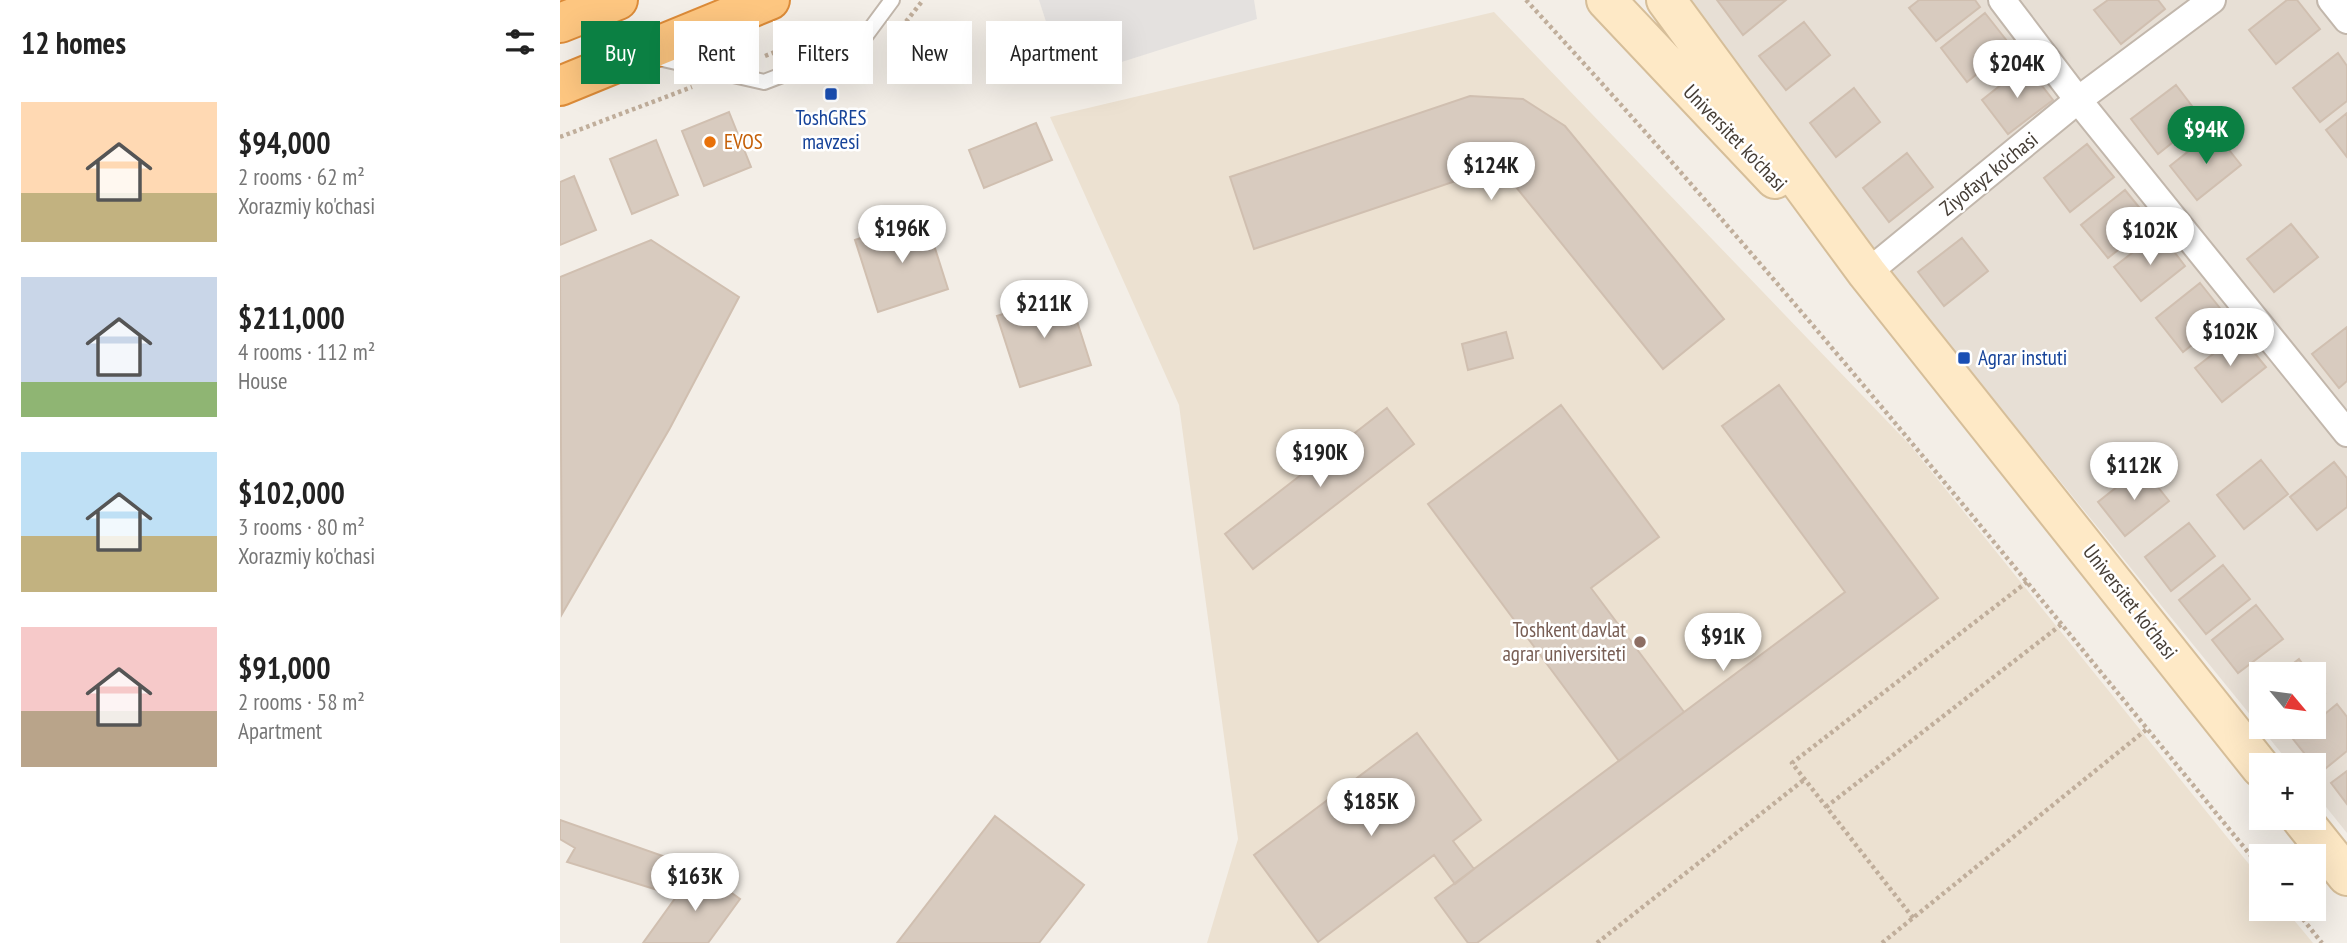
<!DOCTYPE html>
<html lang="en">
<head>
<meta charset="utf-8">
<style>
	:root { --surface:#fff; --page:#f6f6f6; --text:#222; --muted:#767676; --accent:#0b8043 }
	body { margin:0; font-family:"PT Sans Narrow",sans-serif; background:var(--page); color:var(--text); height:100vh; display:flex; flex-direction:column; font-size:26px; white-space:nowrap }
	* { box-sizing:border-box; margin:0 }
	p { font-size:23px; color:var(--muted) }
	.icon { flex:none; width:38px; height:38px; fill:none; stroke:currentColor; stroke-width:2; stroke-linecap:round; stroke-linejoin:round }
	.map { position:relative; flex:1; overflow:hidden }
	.side { display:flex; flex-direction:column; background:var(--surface); width:560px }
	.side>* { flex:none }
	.hud { position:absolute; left:21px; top:21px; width:665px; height:63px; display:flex; gap:14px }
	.needle { width:46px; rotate:119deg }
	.fabs { position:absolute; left:1689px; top:662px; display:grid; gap:14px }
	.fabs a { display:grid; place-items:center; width:77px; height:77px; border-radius:0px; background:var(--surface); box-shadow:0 7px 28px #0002; font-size:35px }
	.price { position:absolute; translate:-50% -60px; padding:0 16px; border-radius:24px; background:#fff; color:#222; font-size:23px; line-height:46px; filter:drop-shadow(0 2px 4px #0008) }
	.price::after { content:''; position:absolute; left:50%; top:42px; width:21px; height:16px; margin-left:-10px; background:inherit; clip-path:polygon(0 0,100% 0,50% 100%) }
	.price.selected { background:var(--accent); color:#fff }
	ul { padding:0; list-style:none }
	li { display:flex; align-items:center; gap:21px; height:175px; padding:0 21px }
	li span { display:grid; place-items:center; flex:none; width:196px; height:140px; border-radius:0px; color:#555 }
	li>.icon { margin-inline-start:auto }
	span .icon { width:84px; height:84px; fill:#fffc; stroke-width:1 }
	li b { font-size:30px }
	h2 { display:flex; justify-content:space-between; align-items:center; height:84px; padding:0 21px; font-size:30px }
	.chip { padding:0 24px; border-radius:0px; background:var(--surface); box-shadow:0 7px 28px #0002; font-size:24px; line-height:63px }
	.chip.selected { background:var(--accent); color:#fff }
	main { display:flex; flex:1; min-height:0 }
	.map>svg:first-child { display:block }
	.residential { fill:#e7dfd5; fill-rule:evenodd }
	.education { fill:#ece1d1 }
	.parking { fill:#e4e1df }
	.building { fill:#d8cbbf; stroke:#d0bfb0; stroke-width:2 }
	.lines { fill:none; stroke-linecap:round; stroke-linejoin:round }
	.service-casing { stroke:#c2b7ac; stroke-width:18 }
	.minor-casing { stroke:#c2b7ac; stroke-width:30 }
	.secondary-casing { stroke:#d6be99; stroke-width:42 }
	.trunk-casing { stroke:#dc8b38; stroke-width:42 }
	.path { stroke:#c0ae9b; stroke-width:4.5; stroke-dasharray:3.5 3.5; stroke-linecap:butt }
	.service { stroke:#fff; stroke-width:14 }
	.minor { stroke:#fff; stroke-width:26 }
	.secondary { stroke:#fee9c6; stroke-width:38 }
	.trunk { stroke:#fdc680; stroke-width:38 }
	.transit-dot { fill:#1a4fb4; stroke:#fff; stroke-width:2.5 }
	.food-dot { fill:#e8710a; stroke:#fff; stroke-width:2.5 }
	.education-dot { fill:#8d6e63; stroke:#fff; stroke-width:2.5 }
	.labels { text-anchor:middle; stroke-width:5; stroke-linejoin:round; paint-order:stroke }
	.transit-label { font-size:21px; fill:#164399; stroke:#fff }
	.street-label { font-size:21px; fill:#463e36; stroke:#fff }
	.food-label { font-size:21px; fill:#c56008; stroke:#fff; text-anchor:start }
	.education-label { font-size:21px; fill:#785e54; stroke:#fff; text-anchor:end }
</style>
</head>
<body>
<main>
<section class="side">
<h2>12 homes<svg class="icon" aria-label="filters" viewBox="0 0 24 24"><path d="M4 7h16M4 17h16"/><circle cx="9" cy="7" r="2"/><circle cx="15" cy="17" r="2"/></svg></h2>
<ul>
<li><span style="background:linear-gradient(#ffd9b3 65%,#c2b280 0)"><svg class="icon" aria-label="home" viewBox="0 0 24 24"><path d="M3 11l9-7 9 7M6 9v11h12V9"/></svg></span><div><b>$94,000</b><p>2 rooms · 62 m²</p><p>Xorazmiy ko'chasi</p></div></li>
<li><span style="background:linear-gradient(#c9d6e8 75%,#8fb573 0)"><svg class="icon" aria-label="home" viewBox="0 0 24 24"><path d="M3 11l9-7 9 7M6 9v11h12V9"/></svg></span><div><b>$211,000</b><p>4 rooms · 112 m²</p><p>House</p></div></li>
<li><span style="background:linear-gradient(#bfe0f5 60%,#c2b280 0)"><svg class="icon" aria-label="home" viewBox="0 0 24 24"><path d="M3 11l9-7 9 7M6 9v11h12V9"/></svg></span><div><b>$102,000</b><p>3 rooms · 80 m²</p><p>Xorazmiy ko'chasi</p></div></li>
<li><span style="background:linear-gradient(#f6c9c9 60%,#b9a48a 0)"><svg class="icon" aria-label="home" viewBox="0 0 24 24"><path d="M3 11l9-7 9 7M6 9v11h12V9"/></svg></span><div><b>$91,000</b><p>2 rooms · 58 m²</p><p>Apartment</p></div></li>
</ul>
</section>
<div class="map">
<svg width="1787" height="943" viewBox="0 0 1787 943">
	<rect width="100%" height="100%" fill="#f3eee7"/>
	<path class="residential" d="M1128,0H1787V833L1754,792V765H1731L1326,267ZM1701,674H1754V726H1701Z"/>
	<path class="education" d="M934,12L1349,444L1701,879V908H1724L1753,943H647L678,839L619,405L490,117Z"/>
	<path class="parking" d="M479,0H694L697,19L505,80Z"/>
	<path class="building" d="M1157,0H1226L1183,35Z
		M1359,0H1415L1420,7L1376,41L1349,8Z
		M1548,0H1598L1605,9L1561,44L1534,10Z
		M1727,0H1737L1760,29L1716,64L1689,30Z
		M1425,13L1451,46L1407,82L1381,48Z
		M1244,22L1270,55L1226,90L1199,56Z
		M1778,53L1787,66V101L1760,122L1733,88Z
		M1466,65L1493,100L1448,134L1422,100Z
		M1616,85L1642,119L1598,154L1571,119Z
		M1294,88L1320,122L1276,157L1250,123Z
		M910,96L963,99L1005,126L1164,319L1103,369L948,177L931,169L694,249L670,177Z
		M169,112L191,167L144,186L122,131Z
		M1787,113V157L1766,130Z
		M476,123L492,160L424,188L409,150Z
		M1654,131L1681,165L1637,200L1610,166Z
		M96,140L118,195L72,214L50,159Z
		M1527,144L1554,177L1510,212L1484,178Z
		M1347,153L1373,187L1329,222L1303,188Z
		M14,176L36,230L0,245V182Z
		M1565,190L1592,223L1548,258L1521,225Z
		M365,217L388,289L318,312L295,240Z
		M1731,224L1758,257L1714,292L1687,259Z
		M1599,232L1625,266L1581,301L1554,267Z
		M1402,238L1428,271L1384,306L1358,272Z
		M91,240L179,297L110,428L2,614L0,277Z
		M1640,283L1667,317L1623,352L1596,318Z
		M508,293L531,365L460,387L437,316Z
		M1787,327V381L1779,388L1752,354Z
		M946,332L953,358L908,370L902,344Z
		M1679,334L1706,367L1662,402L1635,368Z
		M1219,385L1378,598L917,943H908L875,898L1285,592L1162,426Z
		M1001,405L1099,537L1031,588L1124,712L1059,761L868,504Z
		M827,408L854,444L693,569L665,534Z
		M1701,460L1728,494L1684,529L1657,495Z
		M1774,462L1787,478V507L1757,530L1730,497Z
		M1582,467L1609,501L1565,536L1538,502Z
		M1629,523L1655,556L1611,591L1585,557Z
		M1663,565L1690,599L1646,634L1619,600Z
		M1696,605L1723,639L1678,673L1652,640Z
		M1739,659L1750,674H1720Z
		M1754,678L1765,693L1754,702Z
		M1777,704L1787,717V751L1760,773L1733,739L1754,726V723Z
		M857,733L921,820L893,841L914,869L895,884L874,855L758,942L694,855Z
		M1787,771V804L1771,783Z
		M435,816L524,885L479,943H337Z
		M0,820L137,868L117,896L7,862L15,848L0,839Z
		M137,868L180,899L148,943H83Z"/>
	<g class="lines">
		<g class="service-casing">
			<path id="service" d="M94,57L204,82L298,46L332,0"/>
		</g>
		<g class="minor-casing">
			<path id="minor" d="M1442,0L1518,100L1787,433
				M1771,0L1787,20
				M1307,273L1518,100L1652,0"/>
		</g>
		<g class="secondary-casing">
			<path id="secondary" d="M1046,0L1215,179
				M1106,0L1307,273L1701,768
				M1740,817L1787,876"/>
		</g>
		<g class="trunk-casing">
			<path id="trunk" d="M0,23L58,0
				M0,86L210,0"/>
		</g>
		<path class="path" d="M966,0C1223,279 1461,575 1701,868
			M333,38L363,0
			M205,56L288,23
			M0,137L132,87
			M1266,807L1502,624
			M1734,908L1762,943
			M1353,918L1232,763L1467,582
			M1037,943L1245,779
			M1322,943L1587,729"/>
		<use href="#service" class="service"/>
		<use href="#minor" class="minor"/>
		<use href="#secondary" class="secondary"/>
		<use href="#trunk" class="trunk"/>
	</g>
	<g class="transit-dot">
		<rect x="264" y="87" width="14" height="14" rx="3.5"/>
		<rect x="1397" y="351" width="14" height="14" rx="3.5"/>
	</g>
	<circle class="food-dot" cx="150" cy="142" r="7"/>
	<circle class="education-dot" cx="1080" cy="642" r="7"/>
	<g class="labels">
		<g class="transit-label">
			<text x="271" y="125">ToshGRES<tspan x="271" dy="24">mavzesi</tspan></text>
			<text x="1418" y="365" text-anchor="start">Agrar instuti</text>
		</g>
		<g class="street-label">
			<text transform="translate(1175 138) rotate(46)" y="7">Universitet ko'chasi</text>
			<text transform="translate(1429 174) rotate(-39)" y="7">Ziyofayz ko'chasi</text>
			<text transform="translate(1570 602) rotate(52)" y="7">Universitet ko'chasi</text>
		</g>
		<g class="food-label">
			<text x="164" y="149">EVOS</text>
		</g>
		<g class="education-label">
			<text x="1066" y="637">Toshkent davlat<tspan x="1066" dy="24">agrar universiteti</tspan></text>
		</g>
	</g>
</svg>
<div class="fabs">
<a><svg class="needle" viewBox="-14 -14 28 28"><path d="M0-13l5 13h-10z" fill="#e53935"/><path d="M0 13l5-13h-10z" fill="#767676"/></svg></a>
<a>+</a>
<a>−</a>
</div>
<b class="price" style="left:1457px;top:100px">$204K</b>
<b class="price selected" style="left:1646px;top:166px">$94K</b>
<b class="price" style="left:931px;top:202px">$124K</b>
<b class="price" style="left:342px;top:265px">$196K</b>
<b class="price" style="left:1590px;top:267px">$102K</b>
<b class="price" style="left:484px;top:340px">$211K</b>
<b class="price" style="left:1670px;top:368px">$102K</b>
<b class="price" style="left:760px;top:489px">$190K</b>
<b class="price" style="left:1574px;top:502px">$112K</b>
<b class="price" style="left:1163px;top:673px">$91K</b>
<b class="price" style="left:811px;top:838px">$185K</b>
<b class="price" style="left:135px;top:913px">$163K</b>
<div class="hud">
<a class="chip selected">Buy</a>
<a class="chip">Rent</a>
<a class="chip">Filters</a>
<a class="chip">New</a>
<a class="chip">Apartment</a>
</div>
</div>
</main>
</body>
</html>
